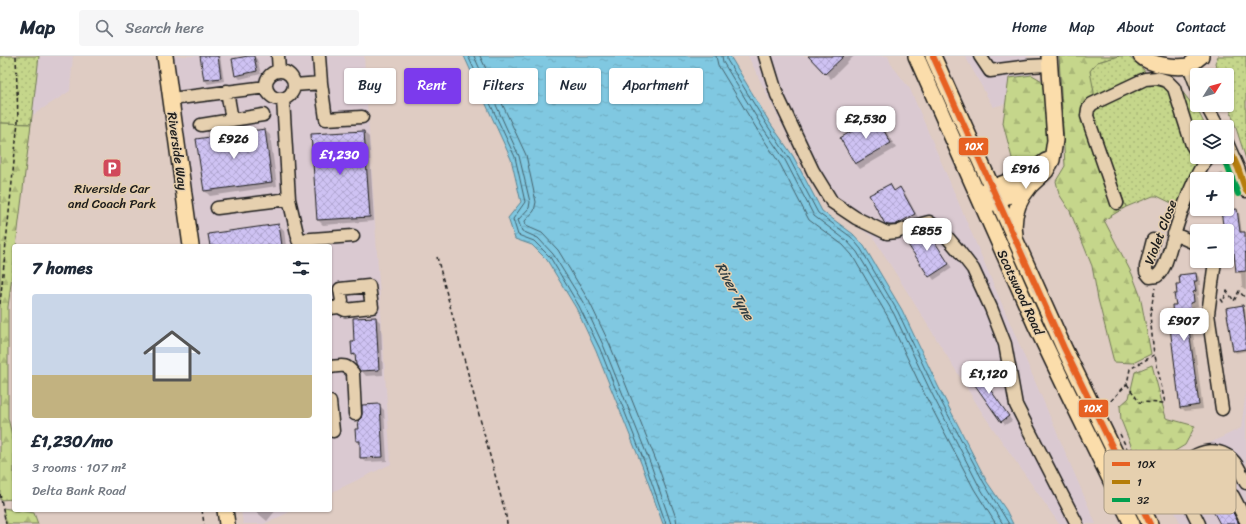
<!DOCTYPE html>
<html lang="en">
<head>
<meta charset="utf-8">
<style>
	:root { --surface:#fff; --page:#f6f6f7; --text:#1f2937; --muted:#747a83; --line:#e0e1e3; --accent:#7c3aed }
	body { margin:0; font-family:Sriracha,sans-serif; background:var(--page); color:var(--text); height:100vh; display:flex; flex-direction:column; font-size:15px; white-space:nowrap }
	* { box-sizing:border-box; margin:0 }
	p { font-size:13px; color:var(--muted) }
	.icon { flex:none; width:22px; height:22px; fill:none; stroke:currentColor; stroke-width:2; stroke-linecap:round; stroke-linejoin:round }
	.map { position:relative; flex:1; overflow:hidden }
	.drawer { position:absolute; left:12px; top:188px; width:320px; height:268px; display:flex; flex-direction:column; background:var(--surface); border-radius:4px; box-shadow:0 1px 3px #0004 }
	.drawer>* { flex:none }
	.hud { position:absolute; left:344px; top:12px; width:380px; height:36px; display:flex; gap:8px }
	.needle { width:26px; rotate:53deg }
	.controls { position:absolute; left:1190px; top:12px; display:grid; gap:8px }
	.controls a { display:grid; place-items:center; width:44px; height:44px; border-radius:4px; background:var(--surface); box-shadow:0 1px 3px #0004; font-size:20px }
	.price { position:absolute; translate:-50% -34px; padding:0 9px; border-radius:8px; background:#fff; color:#222; font-size:13px; line-height:26px; filter:drop-shadow(0 1px 2px #0008) }
	.price::after { content:''; position:absolute; left:50%; top:24px; width:12px; height:9px; margin-left:-6px; background:inherit; clip-path:polygon(0 0,100% 0,50% 100%) }
	.price.current { background:var(--accent); color:#fff }
	ul { padding:0; list-style:none }
	li { display:grid; align-content:center; gap:8px; height:212px; padding:0 20px }
	li+li { border-top:1px solid var(--line) }
	li span { display:grid; place-items:center; height:124px; border-radius:4px; color:#555 }
	li>.icon { margin-inline-start:auto }
	span .icon { width:72px; height:72px; fill:#fffc; stroke-width:1 }
	li b { font-size:17px }
	h2 { display:flex; justify-content:space-between; align-items:center; height:48px; padding:0 20px; font-size:17px }
	.tag { padding:0 14px; border-radius:4px; background:var(--surface); box-shadow:0 1px 3px #0004; font-size:14px; line-height:36px }
	.tag.current { background:var(--accent); color:#fff }
	header { display:flex; align-items:center; gap:24px; box-sizing:border-box; height:56px; padding:0 20px; background:var(--surface); border-bottom:1px solid var(--line) }
	header strong { font-size:19px }
	nav { display:flex; gap:22px; margin-inline-start:auto; font-size:14px }
	.search { width:280px; height:36px; background:var(--page); display:flex; align-items:center; gap:10px; box-sizing:border-box; padding:0 14px; border-radius:4px; color:var(--muted); font-size:15px }
	.map>svg:first-child { display:block }
	.built { fill:#dac9d1 }
	.grass { fill:url(#grass-dots); stroke:#707954 }
	.forest { fill:url(#forest-firs); stroke:#707954 }
	.water { fill:url(#water-ripples); stroke:#588392 }
	.shadow { fill:#0003 }
	.lines { fill:none; stroke-linecap:round; stroke-linejoin:round }
	.shore { stroke:#44616b; stroke-width:1 }
	.building { fill:url(#building-cross-hatch); stroke:#1c1c1c }
	.minor-casing { stroke:#1c1c1c; stroke-width:15 }
	.major-casing { stroke:#1c1c1c; stroke-width:18 }
	.path { stroke:#1c1c1c; stroke-width:1.5; stroke-dasharray:4 3; stroke-linecap:butt }
	.minor { stroke:#e6d0af; stroke-width:12 }
	.major { stroke:#fbddab; stroke-width:15 }
	.bus-1-casing { stroke:#e6d0af; stroke-width:9 }
	.bus-2-casing { stroke:#e6d0af; stroke-width:9 }
	.bus-3-casing { stroke:#e6d0af; stroke-width:9 }
	.bus-1 { stroke:#e76122; stroke-width:6 }
	.bus-2 { stroke:#b57d08; stroke-width:6 }
	.bus-3 { stroke:#019f4e; stroke-width:6 }
	.labels { text-anchor:middle; stroke-width:3; stroke-linejoin:round; paint-order:stroke }
	.street-label { font-size:13px; fill:#1c1c1c; stroke:#e6d0af }
	.poi-label { font-size:13px; fill:#1c1c1c; stroke:#e6d0af }
	.water-label { font-size:14px; font-style:italic; fill:#303e43; stroke:#e6d0af }
	.key { fill:#e6d0af; stroke:#a99a83; stroke-width:1 }
	.key-label { font-size:11px; fill:#1c1c1c }
	.line-badge { stroke:#e6d0af; stroke-width:1.5 }
	.badge-label { font-size:11px; text-anchor:middle; font-weight:bold; fill:#fff }
</style>
</head>
<body>
<header>
<strong>Map</strong>
<div class="search"><svg class="icon" aria-label="search" viewBox="0 0 24 24"><circle cx="10" cy="10" r="6"/><path d="M15 15l6 6"/></svg>Search here</div>
<nav><a>Home</a><a>Map</a><a>About</a><a>Contact</a></nav>
</header>
<div class="map">
<svg width="1246" height="468" viewBox="0 0 1246 468">
	<defs>
		<pattern id="grass-dots" width="8" height="8" patternUnits="userSpaceOnUse"><rect width="8" height="8" fill="#c5d68b"/><path d="M2 2h.1M6 6h.1" fill="none" stroke="#a9b777" stroke-width="1.8" stroke-linecap="round"/></pattern>
		<pattern id="forest-firs" width="22" height="20" patternUnits="userSpaceOnUse"><rect width="22" height="20" fill="#c5d68b"/><path d="M5 1l3.5 6h-7zM16 11l3.5 6h-7z" fill="#a9b777"/></pattern>
		<pattern id="water-ripples" width="26" height="14" patternUnits="userSpaceOnUse"><rect width="26" height="14" fill="#80c8e1"/><path d="M2 4q2-2 4 0t4 0M15 11q2-2 4 0t4 0" fill="none" stroke="#6eabc0"/></pattern>
		<pattern id="building-cross-hatch" width="8" height="8" patternUnits="userSpaceOnUse"><rect width="8" height="8" fill="#cec2f3"/><path d="M0 0l8 8M0 8l8-8" fill="none" stroke="#b0a6d0"/></pattern>
	</defs>
	<rect width="100%" height="100%" fill="#dfccc3"/>
	<filter id="ink" filterUnits="userSpaceOnUse"><feTurbulence type="fractalNoise" baseFrequency=".025" numOctaves="2"/><feDisplacementMap in="SourceGraphic" scale="8" xChannelSelector="R" yChannelSelector="G"/><feConvolveMatrix kernelMatrix="1 2 1 2 8 2 1 2 1" color-interpolation-filters="sRGB"/></filter>
	<g filter="url(#ink)">
		<path class="built" d="M18,0H73L70,35L19,68Z
			M174,0H364L391,408L330,437V190H200L175,32Z
			M748,0H888L891,8L910,33L1096,468H1059L983,358L873,181L835,155L793,91Z
			M965,0H1027L1030,19L1009,22L1005,48L993,51Z
			M1246,336V468H1181L1167,441L1179,402L1241,372Z
			M241,454H294L264,468H243Z"/>
		<path class="grass" d="M0,0H39L31,68L0,67Z
			M1119,0H1128L1144,14L1147,27L1177,29L1199,57L1206,71H1197V101H1202L1195,112L1178,150L1157,140H1153L1126,151L1098,79L1093,55L1090,14L1097,6Z
			M1218,0H1246V103L1227,44V19H1219L1215,7Z"/>
		<path class="forest" d="M1059,0H1119L1097,6L1090,15L1094,36L1093,55L1097,74L1126,151L1104,164L1132,218L1140,239L1151,298L1133,307L1114,306L1098,243L1092,210L1070,155L1059,138L1056,125L1065,110Z
			M1032,19L1044,26L1048,92L1033,106L1021,114L1013,106L1003,67L1009,22Z
			M0,67L31,68L16,190H14V204L8,251V362L14,388V443L0,444Z
			M1152,309L1166,362L1195,370L1185,389L1155,407L1153,422H1144L1121,364L1120,350L1129,342L1135,316Z
			M3,452L34,457L38,468H6Z"/>
		<path class="water" d="M464,0H730L770,67L793,100L822,155L853,178L864,190L902,254L938,330L987,426L1006,454L1013,468H663L643,412L596,295L576,252L547,204L532,189L515,183L508,162L521,146L511,103Z"/>
		<path class="shadow" d="M201,0H220L224,25L208,28L205,24Z
			M253,0L257,3L261,18L240,23L236,19Z
			M809,0H854L831,23Z
			M876,62L881,67L896,92L860,113L856,108Z
			M265,74L270,79L277,130L210,140L205,135Z
			M364,76L369,81L374,165L323,169L318,164Z
			M1222,117L1225,123H1216L1215,119Z
			M890,129L895,135L900,132L905,137L919,163L891,173L886,167Z
			M1237,154L1239,156L1242,177H1244L1246,178V233H1245L1242,231L1241,218L1237,216L1235,199H1233L1231,197L1227,175H1225Z
			M279,169L284,174L286,190H211Z
			M927,175L952,212L934,224L906,185Z
			M1196,218L1200,222L1201,229H1198L1199,239L1197,240L1198,250L1194,251L1195,262H1191L1203,353L1185,355L1181,351L1175,263L1181,228Z
			M1242,250L1245,253L1246,262V295L1236,297L1234,294Z
			M376,262L381,267L383,319L366,320L361,314L357,302L353,298L356,287Z
			M983,314L992,325L987,329L1012,365L1005,369L971,322Z
			M379,349L384,354L387,405L366,406L361,401V389L357,385L360,374Z
			M1228,448L1235,455L1242,468H1221Z
			M254,454H276L267,465Z"/>
		<g class="lines">
			<path class="shore" d="M468,0L515,101L525,146L513,163L518,179L534,185L550,201L579,250L600,293L646,410L666,468
				M474,0L519,100L530,146L529,152L518,164L522,175L538,182L553,198L584,248L604,291L651,409L671,468
				M480,0L526,99L536,146L534,155L525,165L526,170L542,177L558,194L589,245L610,289L657,407L676,462L677,468
				M716,0L718,9L758,75L780,108L809,164L843,189L852,199L888,261L924,337L974,433L996,468
				M722,0L723,6L763,72L785,104L814,160L847,185L857,196L894,258L930,334L979,430L1003,468
				M727,0V4L767,69L789,102L818,157L851,181L861,193L898,256L934,332L984,427L1009,468"/>
		</g>
		<path class="building" d="M200,0H218L221,22L204,24Z
			M248,0H254L257,15L235,20L232,3Z
			M808,0H844L825,18Z
			M876,61L891,87L855,108L840,82Z
			M265,73L272,126L204,135L196,83Z
			M364,75L370,161L317,164L311,78Z
			M890,128L894,135L900,131L915,158L895,169H888L885,168L869,139Z
			M1237,153L1240,176H1245L1246,215L1236,216L1234,197H1230L1227,175H1224L1221,155Z
			M279,168L282,190H210L208,178Z
			M927,174L949,208L929,221L905,184L915,177Z
			M1196,217L1197,225H1194L1196,235L1193,236L1194,246L1190,247L1191,258H1187L1199,349L1180,352L1169,263H1173L1172,249H1176L1174,238H1177L1176,228H1180L1179,219Z
			M1243,249L1246,272V293L1233,295L1226,252Z
			M376,261L379,314L360,315L356,309L355,298L352,299L351,286H354L353,262Z
			M983,313L989,321L984,325L1009,360L1001,366L970,322Z
			M380,348L383,401L360,402V385H356L355,373H359L358,365L361,362L362,358V349Z
			M1228,447L1239,468H1220L1213,455Z"/>
		<g class="lines">
			<g class="minor-casing">
				<path id="minor" d="M278,0L279,15
					M319,0L321,27L326,63L362,61
					M765,0L777,39L813,115L832,146L856,162L887,177L897,176L910,171L929,166L941,174L959,195L973,213L991,252L1005,288L1016,349L1077,468
					M980,0L990,15L1029,10L1049,9
					M1189,10L1197,31
					M266 29a14 14 0 1 1 28 0a14 14 0 1 1-28 0Z
					M294,29L321,27
					M227,35L232,64L263,59
					M171,43L266,31
					M283,43L289,143L300,190
					M1206,49L1218,71
					M201,69L232,64
					M1227,87L1238,112L1246,135
					M1117,147L1087,60L1088,53L1092,48L1145,23L1157,22L1167,25L1174,32L1192,89L1197,97
					M217,152L289,143
					M1174,178L1197,188
					M298,184L353,180
					M1153,184L1146,211V216L1150,221L1157,220C1166,212 1168,198 1172,186C1177,168 1196,112 1209,101
					M1215,205L1208,258L1222,353
					M330,252L339,251L345,254L372,251L369,230L340,233L342,245L339,251
					M330,311C341,310 346,307 353,317L355,358
					M330,346L333,375
					M1211,425L1218,439L1229,438L1233,440L1246,465
					M1199,468C1193,455 1181,435 1181,422C1182,400 1209,389 1226,399C1236,404 1241,417 1246,427"/>
			</g>
			<g class="major-casing">
				<path id="major" d="M165,0L191,190
					M916,0L1035,268L1067,335L1132,468
					M933,0L1064,292L1150,468
					M1141,0C1150,9 1175,12 1188,10C1192,8 1197,3 1201,0
					M984,135L1030,117L1046,105
					M988,149L1031,129L1046,115L1052,104L1055,84L1049,0
					M1015,179C1012,161 1018,144 1030,130
					M225,454L227,468"/>
			</g>
			<path class="path" d="M1227,135L1235,133
				M437,201L506,460L507,468
				M1221,243L1223,246L1227,235L1234,245L1239,235L1246,243
				M0,248L18,65L16,0
				M1127,328L1139,346L1165,347L1155,300
				M1106,350L1127,328L1130,313L1154,299L1150,259L1155,232
				M1120,378L1133,405
				M0,438L6,468
				M202,454L204,468"/>
			<use href="#minor" class="minor"/>
			<use href="#major" class="major"/>
			<g class="bus-1-casing">
				<path id="bus-1" d="M933,0L1064,292L1150,468"/>
			</g>
			<g class="bus-2-casing">
				<path id="bus-2" d="M1227,87L1238,112L1246,135"/>
			</g>
			<g class="bus-3-casing">
				<path id="bus-3" d="M1224,101L1238,138"/>
			</g>
			<use href="#bus-1" class="bus-1"/>
			<use href="#bus-2" class="bus-2"/>
			<use href="#bus-3" class="bus-3"/>
		</g>
	</g>
	<defs>
		<g id="parking-square" transform="scale(1)"><rect x="-9" y="-9" width="18" height="18" rx="4" fill="#d1495b" stroke="#e6d0af"/><path d="M-3.5-5.5H1a3.5 3.5 0 0 1 0 7H-1V5.5H-3.5ZM-1-3.4V-.6H.8a1.4 1.4 0 0 0 0-2.8Z" fill="#fff"/></g>
	</defs>
	<g fill-rule="evenodd">
		<use href="#parking-square" x="112" y="112"/>
	</g>
	<g class="labels">
		<g class="street-label">
			<text transform="translate(178 95) rotate(82)" y="5">Riverside Way</text>
			<text transform="translate(1160 176) rotate(-69)" y="5">Violet Close</text>
			<text transform="translate(1021 236) rotate(65)" y="5">Scotswood Road</text>
		</g>
		<g class="poi-label">
			<text x="112" y="137">Riverside Car<tspan x="112" dy="15">and Coach Park</tspan></text>
		</g>
		<g class="water-label">
			<text transform="translate(735 235) rotate(61)" y="5">River Tyne</text>
		</g>
	</g>
	<rect x="1104" y="394" width="132" height="64" rx="6" class="key"/>
	<rect x="1112" y="406" width="18" height="4" fill="#e76122"/>
	<rect x="1112" y="424" width="18" height="4" fill="#b57d08"/>
	<rect x="1112" y="442" width="18" height="4" fill="#019f4e"/>
	<g class="key-label">
		<text x="1137" y="412">10X</text>
		<text x="1137" y="430">1</text>
		<text x="1137" y="448">32</text>
	</g>
	<g class="line-badge">
		<rect x="958" y="81" width="31" height="19" rx="4" fill="#e76122"/>
		<rect x="1078" y="343" width="31" height="19" rx="4" fill="#e76122"/>
	</g>
	<g class="badge-label">
		<text x="974" y="94">10X</text>
		<text x="1093" y="356">10X</text>
	</g>
</svg>
<div class="controls">
<a><svg class="needle" viewBox="-14 -14 28 28"><path d="M0-13l5 13h-10z" fill="#e53935"/><path d="M0 13l5-13h-10z" fill="#747a83"/></svg></a>
<a><svg class="icon" aria-label="layers" viewBox="0 0 24 24"><path d="M12 4l9 5-9 5-9-5zM3 14l9 5 9-5"/></svg></a>
<a>+</a>
<a>−</a>
</div>
<b class="price" style="left:866px;top:84px">£2,530</b>
<b class="price" style="left:234px;top:104px">£926</b>
<b class="price current" style="left:340px;top:120px">£1,230</b>
<b class="price" style="left:1026px;top:134px">£916</b>
<b class="price" style="left:927px;top:196px">£855</b>
<b class="price" style="left:1184px;top:286px">£907</b>
<b class="price" style="left:989px;top:339px">£1,120</b>
<div class="hud">
<a class="tag">Buy</a>
<a class="tag current">Rent</a>
<a class="tag">Filters</a>
<a class="tag">New</a>
<a class="tag">Apartment</a>
</div>
<section class="drawer">
<h2>7 homes<svg class="icon" aria-label="filters" viewBox="0 0 24 24"><path d="M4 7h16M4 17h16"/><circle cx="9" cy="7" r="2"/><circle cx="15" cy="17" r="2"/></svg></h2>
<ul>
<li><span style="background:linear-gradient(#c9d6e8 65%,#c2b280 0)"><svg class="icon" aria-label="home" viewBox="0 0 24 24"><path d="M3 11l9-7 9 7M6 9v11h12V9"/></svg></span><div><b>£1,230/mo</b><p>3 rooms · 107 m²</p><p>Delta Bank Road</p></div></li>
</ul>
</section>
</div>
</body>
</html>
